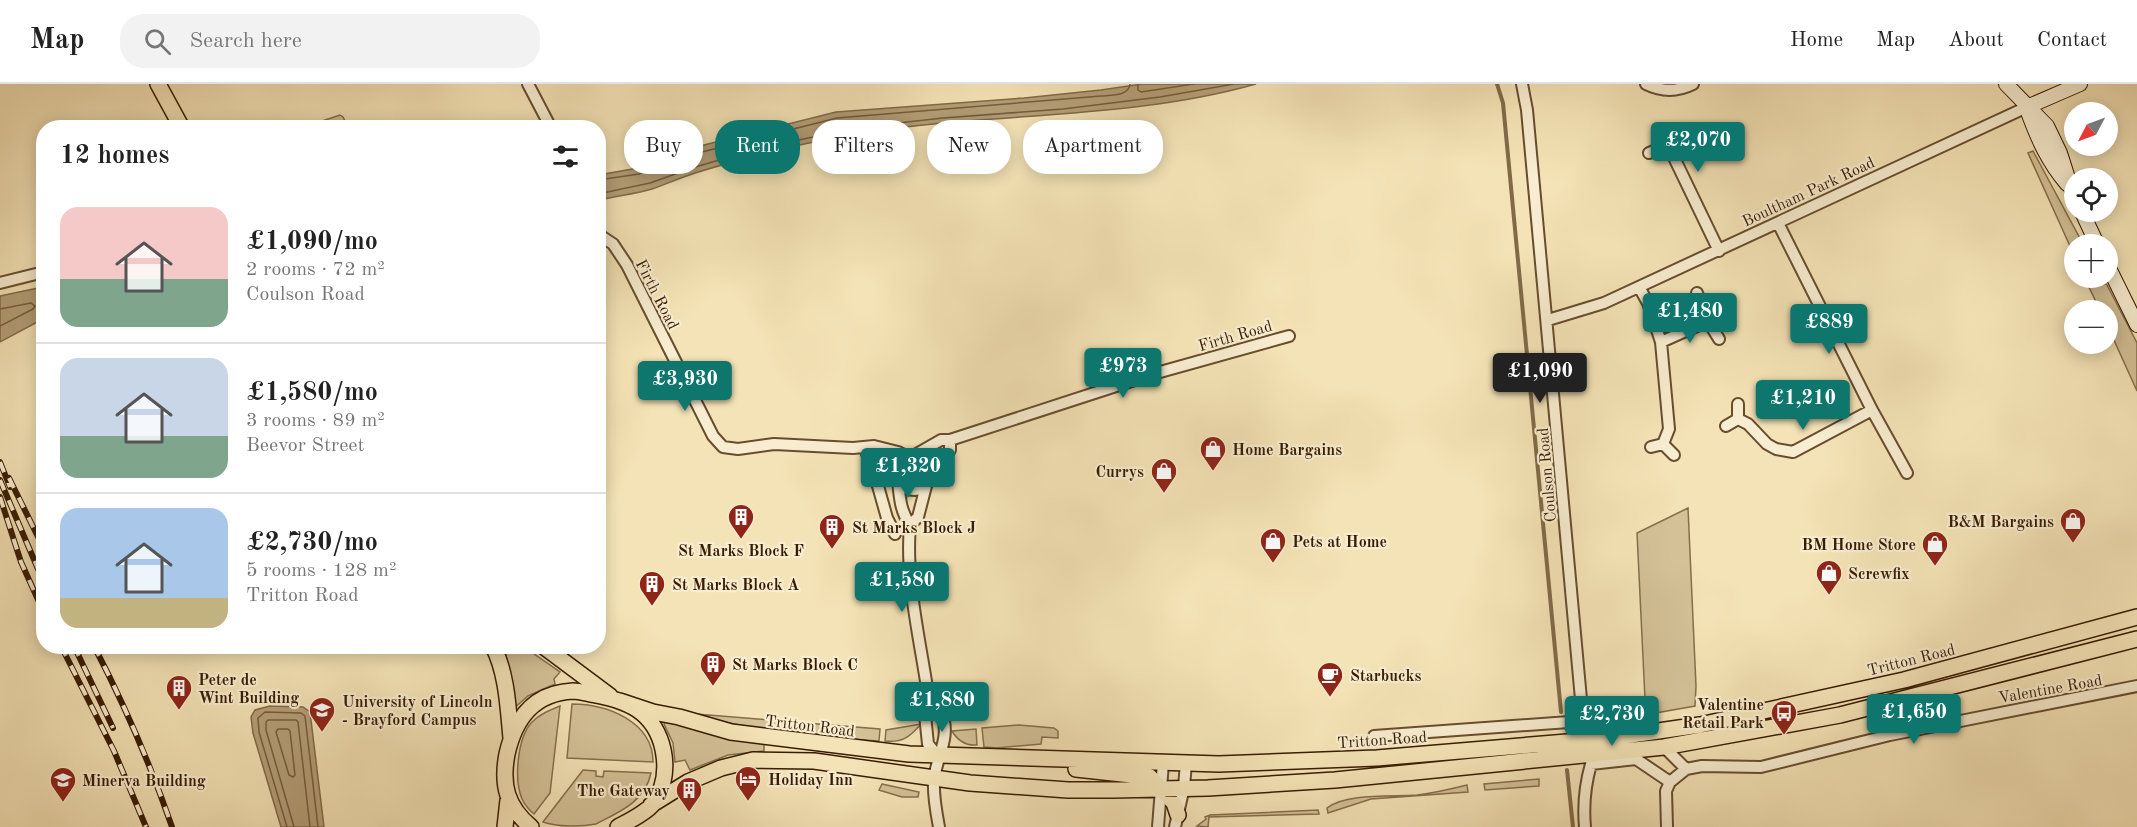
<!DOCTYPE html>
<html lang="en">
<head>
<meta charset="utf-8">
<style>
	:root { --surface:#fff; --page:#f2f2f2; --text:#222; --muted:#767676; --line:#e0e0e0; --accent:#0f766e }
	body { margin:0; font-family:"Old Standard TT",serif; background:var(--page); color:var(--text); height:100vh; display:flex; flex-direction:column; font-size:22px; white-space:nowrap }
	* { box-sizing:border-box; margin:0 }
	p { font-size:20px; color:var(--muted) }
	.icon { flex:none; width:33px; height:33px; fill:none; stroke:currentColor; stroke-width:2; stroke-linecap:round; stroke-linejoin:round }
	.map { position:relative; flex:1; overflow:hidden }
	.sheet { position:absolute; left:36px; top:36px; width:570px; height:534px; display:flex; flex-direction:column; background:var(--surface); border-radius:24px; box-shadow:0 3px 15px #0003 }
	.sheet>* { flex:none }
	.guide { position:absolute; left:624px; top:36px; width:570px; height:54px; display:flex; gap:12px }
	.needle { width:39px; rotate:229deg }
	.controls { position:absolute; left:2064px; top:18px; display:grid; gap:12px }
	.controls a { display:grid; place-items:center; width:54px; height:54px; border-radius:50%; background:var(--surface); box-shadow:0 3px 15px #0003; font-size:30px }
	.price { position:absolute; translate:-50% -51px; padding:0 14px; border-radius:6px; background:var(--accent); color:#fff; font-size:20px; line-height:39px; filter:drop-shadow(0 2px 3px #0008) }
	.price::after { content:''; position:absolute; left:50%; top:36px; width:18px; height:14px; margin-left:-9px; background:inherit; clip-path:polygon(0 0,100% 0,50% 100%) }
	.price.current { background:#222; color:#fff }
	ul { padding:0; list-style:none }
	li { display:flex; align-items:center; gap:18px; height:150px; padding:0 24px }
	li+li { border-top:2px solid var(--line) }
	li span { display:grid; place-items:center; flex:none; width:168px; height:120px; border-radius:18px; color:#555 }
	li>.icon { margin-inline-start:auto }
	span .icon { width:72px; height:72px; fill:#fffc; stroke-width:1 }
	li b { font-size:26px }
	h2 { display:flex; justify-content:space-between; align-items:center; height:72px; padding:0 24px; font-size:26px }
	.tag { padding:0 21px; border-radius:24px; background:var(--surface); box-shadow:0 3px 15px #0003; font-size:21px; line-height:54px }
	.tag.current { background:var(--accent); color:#fff }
	header { display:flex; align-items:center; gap:36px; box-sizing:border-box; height:84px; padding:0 30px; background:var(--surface); border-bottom:2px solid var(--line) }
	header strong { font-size:28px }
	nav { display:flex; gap:33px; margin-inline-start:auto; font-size:21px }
	.search { width:420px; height:54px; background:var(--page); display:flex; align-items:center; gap:15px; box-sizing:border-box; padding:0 21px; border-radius:24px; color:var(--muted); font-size:22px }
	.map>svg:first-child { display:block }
	.green { fill:#d4c197; stroke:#866e4c; stroke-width:1.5 }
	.water { fill:#b49f78; stroke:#826a48; stroke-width:1.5 }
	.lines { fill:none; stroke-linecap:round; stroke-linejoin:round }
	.shore { stroke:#765d3c; stroke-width:1.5 }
	.stream { stroke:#826a48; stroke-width:4 }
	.street-casing { stroke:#674d2e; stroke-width:14 }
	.secondary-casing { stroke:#381b01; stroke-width:16 }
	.primary-casing { stroke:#381b01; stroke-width:18 }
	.street { stroke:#f8edd0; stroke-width:10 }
	.secondary { stroke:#f8edd0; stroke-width:14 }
	.primary { stroke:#f4e3b6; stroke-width:15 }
	.rail-casing { stroke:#381b01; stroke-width:6 }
	.rail { stroke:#f8edd0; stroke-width:4; stroke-dasharray:11; stroke-linecap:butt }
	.labels { text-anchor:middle; stroke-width:4.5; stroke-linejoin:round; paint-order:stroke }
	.street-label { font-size:16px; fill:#381b01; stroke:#f8edd0 }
	.poi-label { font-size:16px; font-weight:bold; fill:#381b01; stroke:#f8edd0; text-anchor:start }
</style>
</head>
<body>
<header>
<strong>Map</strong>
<div class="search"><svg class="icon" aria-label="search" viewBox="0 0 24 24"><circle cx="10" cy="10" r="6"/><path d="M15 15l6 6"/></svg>Search here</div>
<nav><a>Home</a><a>Map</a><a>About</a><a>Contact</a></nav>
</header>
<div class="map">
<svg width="2137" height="743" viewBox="0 0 2137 743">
	<rect width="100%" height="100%" fill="#f4e3b6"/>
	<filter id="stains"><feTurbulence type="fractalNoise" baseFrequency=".00333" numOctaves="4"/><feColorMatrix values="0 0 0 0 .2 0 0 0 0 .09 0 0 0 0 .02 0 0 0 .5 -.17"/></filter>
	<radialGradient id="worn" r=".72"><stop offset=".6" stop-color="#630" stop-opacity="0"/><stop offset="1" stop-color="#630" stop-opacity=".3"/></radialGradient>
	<path class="green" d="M340,31L343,33L348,43H304Z
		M2033,67L2083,160H2074V171L2028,69Z
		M2090,195H2100L2107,201L2137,259V307L2108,243V226H2100L2086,197Z
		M1688,424L1696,602L1695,622L1638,632L1637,616L1645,615L1637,449Z
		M504,563H524L560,588L554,595L555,600L528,612L513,625V602Z
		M572,620C606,620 653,637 653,678L567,674Z
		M560,622L550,709L534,730C529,726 525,721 522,715C514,696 517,654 532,638C540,630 550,626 560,622Z
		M696,630L880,645L879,657C821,654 752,648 696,630Z
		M666,636L727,654L764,660V667L728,671L690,686L685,676L675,678L673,659L664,640Z
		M921,640C910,653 902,659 885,657L886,646Z
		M1019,641L1054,644L1058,647V654L1042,653L1041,660L996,664L984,663L982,644Z
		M976,645L977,661C966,662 958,657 952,647Z
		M583,686L596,687V692L603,693L604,687L651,689C645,718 619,728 596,740C581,743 557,743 543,738Z
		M1539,695V702L1485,706L1484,700Z
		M882,700L919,708L918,713H902L882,707L879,706Z
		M1467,701L1468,708L1371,715L1328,729L1327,724C1346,709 1392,713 1417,711C1434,709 1451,705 1467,701Z
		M1318,726L1319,730L1209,733L1208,743L1197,742L1206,735L1205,733L1210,731Z"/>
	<path class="water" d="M1142,0H1256C1128,36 993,28 863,49C806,58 749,72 695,89C680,94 666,100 652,105C635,110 616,112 599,116V91L638,84L684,66L836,28L1024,14L1101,6Z
		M43,203V235L0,258V212Z
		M270,622L303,623L310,628L324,743H281L253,649L251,633L255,626Z"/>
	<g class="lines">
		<path class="shore" d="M1138,0V6L1141,8L1194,0
			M598,96L639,90L686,72L837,34L1101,12C1112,11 1129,12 1130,0
			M598,110L650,99L692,84L760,64L862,43L943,34L1063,25L1160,13L1234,0
			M0,225L31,219L35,222L33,225L0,242
			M278,645H288L290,647L295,691L293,693L289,691L276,648Z
			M287,743L259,648L258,634L265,628L301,629L305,632L318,743
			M294,743L266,646V638L268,636H296L298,638L310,743"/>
		<path class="stream" d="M1497,0L1503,19L1561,628
			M1567,686L1573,743"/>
		<g class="street-casing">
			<path id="street" d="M528,0L551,44
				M1646,0C1662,8 1677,8 1693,0
				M1649,69L1668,61L1719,167
				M1778,139L1872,326L1907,389
				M598,150L613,160L627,181L713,352L723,363L738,365L774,360L853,364L874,362L898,368L908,373
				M0,199L44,188
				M1639,203L1648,219L1661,258L1669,345L1663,360
				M1697,209L1708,237L1719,255
				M1548,236L1604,219L2027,23
				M1661,258L1708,237
				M1738,335L1748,340L1767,360L1776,365L1793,368L1872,326
				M1726,342L1738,335V320
				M1651,363L1663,360L1674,371
				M867,370L888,382L896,390
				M869,370L887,434L895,450
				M897 389a17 17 0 1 1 34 0a17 17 0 1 1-34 0Z
				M913,372L941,356H950L1153,290L1289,252
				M931,390L950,366V356
				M898,397C900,414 900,426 910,441
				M926,402L918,433L910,441C905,499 921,559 929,617L925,631L928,660L938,672
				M929,617C933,621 939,626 942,631C951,653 936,674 934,696C933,712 936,727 939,743
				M1374,652L1583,637L1527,26L1522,0
				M1664,663L1686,685
				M1158,743L1163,679
				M1175,743L1184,703L1186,679
				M1585,743C1583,721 1585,701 1591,680L1636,675L1670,698
				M1667,743L1666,707L1670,698L1686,685L1702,682L1761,683L1890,651L2137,602"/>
		</g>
		<g class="secondary-casing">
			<path id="secondary" d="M2006,0L2047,42L2060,69L2074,113
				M2027,23L2080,0
				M2028,28C2038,55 2048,78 2067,100
				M2082,128L2097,160
				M2108,182L2137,241"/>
		</g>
		<g class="primary-casing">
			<path id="primary" d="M158,0L182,44
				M493,562C507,590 508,623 511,654
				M543,562L610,612
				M620,617L653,628L679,633L731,648L909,670L1219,680L1377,674L1603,655L1700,641L1904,596L2137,533
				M1076,685L1150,693L1174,719L1178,731
				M651,721L688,698L721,684L753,676L814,677L970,699L1068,706H1113L1208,704L1335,696L1664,663L1840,631L2137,555
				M505,743L508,716
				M531,743C507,723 501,701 507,670C515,634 534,609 573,607C580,607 589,610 596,611C612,614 629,619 642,629C667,650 673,695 652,721C644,730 629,737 618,743"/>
		</g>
		<use href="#street" class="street"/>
		<use href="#secondary" class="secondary"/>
		<use href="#primary" class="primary"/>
		<g class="rail-casing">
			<path id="rail" d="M0,378L10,403
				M9,394L44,465
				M0,396L44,499
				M0,413L21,478L44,529
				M61,562L114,667L146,743
				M74,562L113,644
				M94,562C125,622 150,679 172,743"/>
		</g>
		<use href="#rail" class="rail"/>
	</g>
	<defs>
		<g id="shop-pin" transform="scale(1.35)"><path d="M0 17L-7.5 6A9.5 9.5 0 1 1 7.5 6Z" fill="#8f2418" stroke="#f8edd0"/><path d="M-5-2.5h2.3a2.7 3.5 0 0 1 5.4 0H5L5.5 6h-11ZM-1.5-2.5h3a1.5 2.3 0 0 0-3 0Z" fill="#fff"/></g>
		<g id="building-pin" transform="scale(1.35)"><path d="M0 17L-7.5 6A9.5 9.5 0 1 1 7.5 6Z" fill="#8f2418" stroke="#f8edd0"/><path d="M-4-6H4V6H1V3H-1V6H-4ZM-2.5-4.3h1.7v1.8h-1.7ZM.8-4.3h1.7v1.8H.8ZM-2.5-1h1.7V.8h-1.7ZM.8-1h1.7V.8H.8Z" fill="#fff"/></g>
		<g id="cafe-pin" transform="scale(1.35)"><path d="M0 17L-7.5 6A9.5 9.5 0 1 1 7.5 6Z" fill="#8f2418" stroke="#f8edd0"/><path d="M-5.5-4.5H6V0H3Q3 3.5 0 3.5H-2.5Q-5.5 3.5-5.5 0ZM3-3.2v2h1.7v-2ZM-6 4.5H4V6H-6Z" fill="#fff"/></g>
		<g id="university-pin" transform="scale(1.35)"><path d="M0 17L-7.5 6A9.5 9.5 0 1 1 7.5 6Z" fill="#8f2418" stroke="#f8edd0"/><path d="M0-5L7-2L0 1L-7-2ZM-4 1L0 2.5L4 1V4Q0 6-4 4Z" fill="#fff"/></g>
		<g id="bus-pin" transform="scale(1.35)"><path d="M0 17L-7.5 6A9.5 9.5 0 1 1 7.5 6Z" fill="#8f2418" stroke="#f8edd0"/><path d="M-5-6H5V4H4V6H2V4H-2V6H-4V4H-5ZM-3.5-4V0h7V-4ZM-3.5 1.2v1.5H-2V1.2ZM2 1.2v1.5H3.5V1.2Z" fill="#fff"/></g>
		<g id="hotel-pin" transform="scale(1.35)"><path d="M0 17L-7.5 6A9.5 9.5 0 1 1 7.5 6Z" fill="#8f2418" stroke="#f8edd0"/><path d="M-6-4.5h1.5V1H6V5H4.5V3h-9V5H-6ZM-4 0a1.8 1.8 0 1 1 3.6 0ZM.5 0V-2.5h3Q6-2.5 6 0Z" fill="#fff"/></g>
	</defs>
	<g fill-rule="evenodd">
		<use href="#shop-pin" x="1213" y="365"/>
		<use href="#shop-pin" x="1164" y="387"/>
		<use href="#building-pin" x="741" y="433"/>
		<use href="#shop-pin" x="2073" y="437"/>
		<use href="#building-pin" x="832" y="443"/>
		<use href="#shop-pin" x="1273" y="457"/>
		<use href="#shop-pin" x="1935" y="460"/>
		<use href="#shop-pin" x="1829" y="489"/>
		<use href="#building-pin" x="652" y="500"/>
		<use href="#building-pin" x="713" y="580"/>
		<use href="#cafe-pin" x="1330" y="591"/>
		<use href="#building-pin" x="179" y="604"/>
		<use href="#university-pin" x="322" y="626"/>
		<use href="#bus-pin" x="1784" y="629"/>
		<use href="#hotel-pin" x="748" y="695"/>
		<use href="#university-pin" x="63" y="696"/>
		<use href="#building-pin" x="689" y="706"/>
	</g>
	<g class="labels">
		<g class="street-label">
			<text transform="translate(1808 107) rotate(-25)" y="6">Boultham Park Road</text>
			<text transform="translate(658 210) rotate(63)" y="6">Firth Road</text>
			<text transform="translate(1235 251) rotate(-16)" y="6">Firth Road</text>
			<text transform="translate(1546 391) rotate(-95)" y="6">Coulson Road</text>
			<text transform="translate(1911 575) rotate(-14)" y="6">Tritton Road</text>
			<text transform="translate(2050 604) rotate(-10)" y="6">Valentine Road</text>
			<text transform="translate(810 641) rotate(7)" y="6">Tritton Road</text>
			<text transform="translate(1382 655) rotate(-4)" y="6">Tritton Road</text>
		</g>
		<g class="poi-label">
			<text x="1232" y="371">Home Bargains</text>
			<text x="1144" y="393" text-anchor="end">Currys</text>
			<text x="2054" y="443" text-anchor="end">B&amp;M Bargains</text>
			<text x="852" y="449">St Marks Block J</text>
			<text x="1292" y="463">Pets at Home</text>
			<text x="1916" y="466" text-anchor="end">BM Home Store</text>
			<text x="741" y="472" text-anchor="middle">St Marks Block F</text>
			<text x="1848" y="495">Screwfix</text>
			<text x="672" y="506">St Marks Block A</text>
			<text x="732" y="586">St Marks Block C</text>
			<text x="1350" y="597">Starbucks</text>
			<text x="198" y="601">Peter de<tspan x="198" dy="18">Wint Building</tspan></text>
			<text x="342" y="623">University of Lincoln<tspan x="342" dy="18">- Brayford Campus</tspan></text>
			<text x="1764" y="626" text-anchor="end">Valentine<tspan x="1764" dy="18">Retail Park</tspan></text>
			<text x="768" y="701">Holiday Inn</text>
			<text x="82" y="702">Minerva Building</text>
			<text x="670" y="712" text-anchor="end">The Gateway</text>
		</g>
	</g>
	<rect width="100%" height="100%" filter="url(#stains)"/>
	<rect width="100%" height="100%" fill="url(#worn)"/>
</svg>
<div class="controls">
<a><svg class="needle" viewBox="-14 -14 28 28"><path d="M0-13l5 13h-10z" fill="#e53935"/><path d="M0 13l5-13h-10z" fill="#767676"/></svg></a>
<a><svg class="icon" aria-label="locate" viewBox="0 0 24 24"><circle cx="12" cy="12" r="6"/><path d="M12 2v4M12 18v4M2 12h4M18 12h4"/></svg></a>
<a>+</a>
<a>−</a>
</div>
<b class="price" style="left:1698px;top:89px">£2,070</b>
<b class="price" style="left:1690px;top:260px">£1,480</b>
<b class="price" style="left:1829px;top:271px">£889</b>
<b class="price" style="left:1123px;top:315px">£973</b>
<b class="price current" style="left:1540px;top:320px">£1,090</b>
<b class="price" style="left:685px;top:328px">£3,930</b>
<b class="price" style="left:1803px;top:347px">£1,210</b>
<b class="price" style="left:908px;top:415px">£1,320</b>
<b class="price" style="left:902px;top:529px">£1,580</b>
<b class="price" style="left:942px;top:649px">£1,880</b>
<b class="price" style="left:1914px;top:661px">£1,650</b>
<b class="price" style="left:1612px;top:663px">£2,730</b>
<div class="guide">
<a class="tag">Buy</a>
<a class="tag current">Rent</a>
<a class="tag">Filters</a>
<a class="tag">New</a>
<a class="tag">Apartment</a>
</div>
<section class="sheet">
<h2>12 homes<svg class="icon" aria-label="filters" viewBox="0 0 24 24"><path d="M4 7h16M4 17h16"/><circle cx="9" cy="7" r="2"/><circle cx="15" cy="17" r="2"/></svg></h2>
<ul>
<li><span style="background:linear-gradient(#f6c9c9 60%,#7fa58c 0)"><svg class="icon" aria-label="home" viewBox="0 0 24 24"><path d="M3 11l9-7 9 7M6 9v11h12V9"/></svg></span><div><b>£1,090/mo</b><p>2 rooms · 72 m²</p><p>Coulson Road</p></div></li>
<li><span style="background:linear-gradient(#c9d6e8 65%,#7fa58c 0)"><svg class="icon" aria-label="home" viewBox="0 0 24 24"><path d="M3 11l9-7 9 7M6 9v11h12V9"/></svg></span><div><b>£1,580/mo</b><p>3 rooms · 89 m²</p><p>Beevor Street</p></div></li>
<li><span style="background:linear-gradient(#a9c7e8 75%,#c2b280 0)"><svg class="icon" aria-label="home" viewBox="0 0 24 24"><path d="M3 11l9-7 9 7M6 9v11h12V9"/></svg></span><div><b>£2,730/mo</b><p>5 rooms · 128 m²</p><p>Tritton Road</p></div></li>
</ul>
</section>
</div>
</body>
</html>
